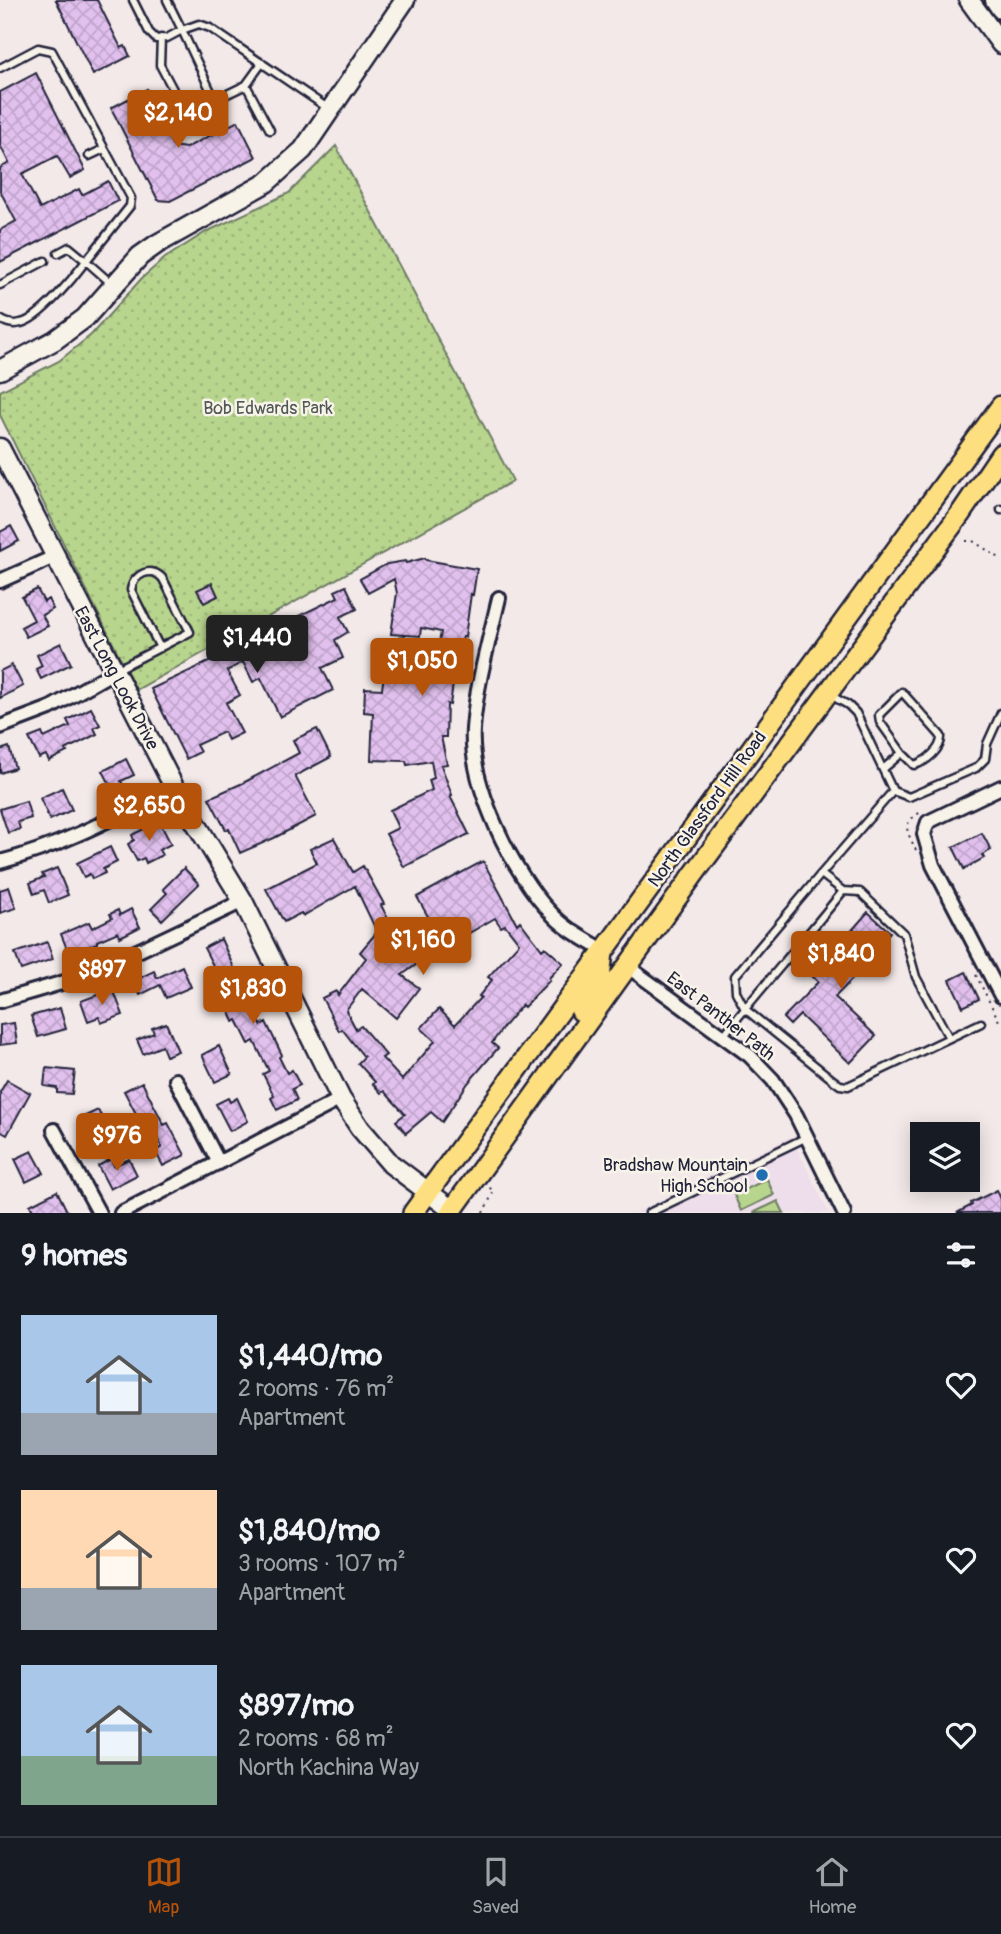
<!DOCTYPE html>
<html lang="en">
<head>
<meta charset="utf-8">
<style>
	:root { --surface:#171b24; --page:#20242c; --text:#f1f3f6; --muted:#9ea1a6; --line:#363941; --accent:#b45309 }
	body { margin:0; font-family:Pangolin,sans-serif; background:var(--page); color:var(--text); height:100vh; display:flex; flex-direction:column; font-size:26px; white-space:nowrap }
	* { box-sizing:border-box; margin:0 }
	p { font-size:23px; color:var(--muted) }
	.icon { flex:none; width:38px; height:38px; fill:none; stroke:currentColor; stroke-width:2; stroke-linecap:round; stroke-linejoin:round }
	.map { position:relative; height:1213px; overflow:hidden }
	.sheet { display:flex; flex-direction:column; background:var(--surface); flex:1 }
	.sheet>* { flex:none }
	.controls { position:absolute; left:910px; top:1122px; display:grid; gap:14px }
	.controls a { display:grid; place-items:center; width:70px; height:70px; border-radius:0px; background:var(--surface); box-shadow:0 4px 18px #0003; font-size:35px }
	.price { position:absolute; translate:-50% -60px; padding:0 16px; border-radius:7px; background:var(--accent); color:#fff; font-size:23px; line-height:46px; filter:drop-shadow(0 2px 4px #0008) }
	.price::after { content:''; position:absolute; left:50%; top:42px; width:21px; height:16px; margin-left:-10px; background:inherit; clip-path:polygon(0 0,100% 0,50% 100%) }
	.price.selected { background:#222; color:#fff }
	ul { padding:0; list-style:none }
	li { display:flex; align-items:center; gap:21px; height:175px; padding:0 21px }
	li span { display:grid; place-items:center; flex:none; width:196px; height:140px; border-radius:0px; color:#555 }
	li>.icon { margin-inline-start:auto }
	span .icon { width:84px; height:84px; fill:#fffc; stroke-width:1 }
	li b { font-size:30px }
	h2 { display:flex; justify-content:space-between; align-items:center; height:84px; padding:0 21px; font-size:30px }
	.menu { display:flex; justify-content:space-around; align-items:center; height:98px; border-top:2px solid var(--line); background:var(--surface); font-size:19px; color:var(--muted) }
	.menu a { display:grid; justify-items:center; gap:4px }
	.menu .selected { color:var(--accent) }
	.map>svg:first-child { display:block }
	.built { fill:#eeddea }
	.park { fill:url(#park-dots); stroke:#6d7c64; stroke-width:2 }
	.pitch { fill:#b8d58d; stroke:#6d7c64; stroke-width:2 }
	.building { fill:url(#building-cross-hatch); stroke:#22223b; stroke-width:2 }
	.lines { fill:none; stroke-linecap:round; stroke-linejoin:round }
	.lane-casing { stroke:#22223b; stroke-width:11 }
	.street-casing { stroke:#22223b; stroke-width:18 }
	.secondary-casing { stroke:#22223b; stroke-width:23 }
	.primary-casing { stroke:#22223b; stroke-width:24 }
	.path { stroke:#22223b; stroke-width:2; stroke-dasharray:2 5; stroke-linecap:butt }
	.lane { stroke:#f7f3e8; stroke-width:6 }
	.street { stroke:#f7f3e8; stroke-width:12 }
	.secondary { stroke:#f7f3e8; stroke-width:18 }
	.primary { stroke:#fedf80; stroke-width:19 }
	.poi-dot { fill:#1f6fb2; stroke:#f7f3e8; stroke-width:2.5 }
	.labels { text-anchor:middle; stroke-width:5; stroke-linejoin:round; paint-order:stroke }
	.park-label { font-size:18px; fill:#4f5854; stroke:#f7f3e8 }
	.street-label { font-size:18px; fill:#22223b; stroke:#f7f3e8 }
	.poi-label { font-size:18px; fill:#22223b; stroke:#f7f3e8; text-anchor:end }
</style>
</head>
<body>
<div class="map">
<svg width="1001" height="1213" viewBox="0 0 1001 1213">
	<defs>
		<pattern id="park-dots" width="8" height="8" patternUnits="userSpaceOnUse" patternTransform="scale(1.75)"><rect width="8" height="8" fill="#b8d58d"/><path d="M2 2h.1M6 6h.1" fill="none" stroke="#9eb77b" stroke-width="1.8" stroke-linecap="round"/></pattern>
		<pattern id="building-cross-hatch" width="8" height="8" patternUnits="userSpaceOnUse" patternTransform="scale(1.75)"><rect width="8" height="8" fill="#e1c0ed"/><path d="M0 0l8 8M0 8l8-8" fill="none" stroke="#c1a5cc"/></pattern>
	</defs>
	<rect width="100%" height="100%" fill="#f3e9e9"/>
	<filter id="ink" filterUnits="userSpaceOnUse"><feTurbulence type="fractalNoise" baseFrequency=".0143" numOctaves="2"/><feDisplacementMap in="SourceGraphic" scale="14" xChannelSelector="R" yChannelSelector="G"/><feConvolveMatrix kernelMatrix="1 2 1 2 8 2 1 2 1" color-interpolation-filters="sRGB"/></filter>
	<g filter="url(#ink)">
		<path class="built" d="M791,1137L829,1213H635Z"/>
		<path class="park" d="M336,146L513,481L136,690L0,415V391L59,361L91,335L142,278L165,258L206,232L289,193Z"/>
		<path class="pitch" d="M767,1179L774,1195L741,1211L734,1195Z
			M778,1201L784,1213H753Z"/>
		<path class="building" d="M56,0H97L121,48L125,46L130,56L93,75Z
			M36,73L85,170L70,178L57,156L22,174L40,209L79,189L82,195L108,181L118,201L0,262V230L16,221L0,191V168L9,163L0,145V92Z
			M147,89L173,146L186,148L238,121L256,157L170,201L158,200L111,108Z
			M11,526L19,541L0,551V532Z
			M425,558L426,560L477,569L473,595L471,594L465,637H463L456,663L450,705L447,704L446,737H441L447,764L441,765L452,795L450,796L469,834L404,867L386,834L398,828L390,810L432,790L429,780L434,778L431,761L407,765L406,761L371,760L373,713L364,712L365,688L382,689L384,675L403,677L406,662L434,668L441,632L421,628L420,636L391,634L397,593L394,579L368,593L360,579L387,564L405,561L406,563Z
			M212,583L218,596L204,603L197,590Z
			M346,586L357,609L340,617L348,632L335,640L343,658L322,668L333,690L280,717L261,678L253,682L243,662L227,671L240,695L226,703L242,733L228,740L224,732L196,745L200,752L186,759L151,689L275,631L274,628L338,597L335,591Z
			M37,589L44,602L48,599L53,609L42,615L48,626L26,637L21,627L34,620L22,597Z
			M61,643L71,664L41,679L36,669L42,666L37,655Z
			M12,665L23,686L0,698V671Z
			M91,708L100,725L94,728L97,734L65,750L67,752L49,761L46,755L39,758L29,738L42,733L44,738L70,726L67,720Z
			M317,729L331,757L295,776L316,816L274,838L240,853L229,829L226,830L209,798L243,783L299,753L293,740Z
			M9,747L15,768L0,773V750Z
			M126,759L134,775L121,781L124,787L114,792L103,771Z
			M62,788L72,810L50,820L40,798Z
			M26,801L31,818L18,822L20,829L8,833L0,809Z
			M159,821L171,844L159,850L162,855L146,863L144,858L137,861L128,844L134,840L132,835Z
			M982,833L991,850L982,855L984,858L964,869L953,847Z
			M334,838L353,872L363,866L384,904L381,905L391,925L393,924L396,929L408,922L416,938L404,945L417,964L402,975L419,988L396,1018L362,989L346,1010L356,1029L361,1026L386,1055L382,1058L402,1080L435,1041L421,1028L439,1009L455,1025L481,997L479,996L492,980L488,977L519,943L505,925L501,927L495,918L452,943L442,925L435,929L417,897L483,861L517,924L520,921L542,950L545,947L563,963L549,978L550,980L524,1007L522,1005L504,1026L492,1043L498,1048L468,1083L442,1122L431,1112L406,1133L396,1121L405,1114L384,1091L381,1093L373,1084L375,1082L358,1063L364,1057L342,1029L339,1031L322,998L336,991L338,995L366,958L360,952L377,932L355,886L303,916L301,913L284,922L266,889L317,863L310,849Z
			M110,847L117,862L103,869L105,873L92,879L90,874L84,877L77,863Z
			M57,868L68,895L49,903L44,890L34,894L30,883L44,877L42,874Z
			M184,868L199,884L162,920L151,909L167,893L163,889Z
			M9,887L16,908L0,913V890Z
			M131,909L140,927L120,937L118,932L97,941V943L69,954L61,934L89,922L92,928L112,918L110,914L118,910L120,915Z
			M868,912L890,932L870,956L873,958L835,997L876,1036L850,1063L800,1015L790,1025L783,1018L818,982L812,976Z
			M221,939L243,988L249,985L255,997L248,1000L261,1025L266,1022L282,1055L279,1057L287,1073L292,1070L300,1085L292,1089L297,1100L277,1110L271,1098L274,1096L263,1074L269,1071L254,1041L249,1044L237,1020L234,1022L219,987L223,985L204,948Z
			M47,942L53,959L21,970L15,953Z
			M182,966L191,987L166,998L160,985L140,995L133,981L154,971L157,978Z
			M966,972L979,999L963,1007L950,980Z
			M113,989L123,1015L101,1023L99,1017L88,1021L81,1001Z
			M60,1008L66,1029L38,1037L31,1016Z
			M14,1023L17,1043L0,1045V1025Z
			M166,1023L178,1051L166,1056L162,1046L143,1054L137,1040L154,1033L152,1028Z
			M219,1046L232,1074L215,1082L202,1055Z
			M46,1068L75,1071L72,1094L57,1093V1088L44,1086Z
			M7,1080L30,1093L7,1135L0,1131V1092Z
			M142,1082L164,1125L168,1123L185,1155L163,1166L155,1151L162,1147L148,1122L142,1125L124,1091Z
			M228,1098L230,1102L237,1098L248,1121L230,1131L216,1104Z
			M98,1110L110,1134L87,1146L80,1132L86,1129L81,1118Z
			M32,1151L44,1173L26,1182L15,1159Z
			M111,1159L114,1166L129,1159L137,1175L110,1189L98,1166Z
			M997,1190L1001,1199V1213H957L972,1205L971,1203Z
			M57,1191L68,1213H34L30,1205Z"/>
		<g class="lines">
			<g class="lane-casing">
				<path id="lane" d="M133,0L149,32L156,39L167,38L182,30L215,100
					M167,0L182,30L199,24L210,28L329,109
					M161,38L160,65L186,114L246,85L262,63
					M0,68L38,48L52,51L131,198L130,206L86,261L69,247L58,253
					M246,85L270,130
					M89,156L104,149
					M0,285L45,261
					M0,319C6,323 14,325 21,323C40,319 74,277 86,261L112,284
					M1001,509V510
					M116,670L190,632L163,579C152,565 133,574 131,590L160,648
					M830,695L848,705L856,713L893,791L909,797L976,768L985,759L987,744L1001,713
					M883,769L902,753L914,765C926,762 942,749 941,736L902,692L879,715L880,722L902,753
					M821,874L893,791
					M843,891L860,892L904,934L916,977L949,1038
					M723,1036C762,987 804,940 843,891L821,874L735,976L736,992L745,1009L833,1080L840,1085L848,1086L981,1023
					M649,1213L807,1137"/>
			</g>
			<g class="street-casing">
				<path id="street" d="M0,581L54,557
					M499,598C489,641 476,686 473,729C469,784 513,874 551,913C565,929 585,939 603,950
					M0,727L50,708L115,671
					M1001,787L928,822L924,834L933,865L1001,996
					M0,862C62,846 117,816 174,787
					M627,966L750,1056L773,1080L796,1115L844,1213
					M0,1001L85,976L243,901
					M176,1080L219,1163
					M54,1130L99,1213
					M121,1213L341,1099"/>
			</g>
			<g class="secondary-casing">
				<path id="secondary" d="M969,0L1001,44
					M995,0L1001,9
					M0,370L55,340L85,318L140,256L157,244L266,183L303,150L405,0
					M0,448L174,787L243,901L341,1099L360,1128L391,1164L452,1210"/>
			</g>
			<g class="primary-casing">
				<path id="primary" d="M581,1011L600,978L603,952
					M413,1213L1001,406
					M450,1213L694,874L961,513L1001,454"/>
			</g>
			<path class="path" d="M966,541H973L1001,559
				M916,850C907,831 900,824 921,812
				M976,975L1001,1025
				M483,1213L494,1191L487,1186"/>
			<use href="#lane" class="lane"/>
			<use href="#street" class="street"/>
			<use href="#secondary" class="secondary"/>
			<use href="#primary" class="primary"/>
		</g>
	</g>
	<circle class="poi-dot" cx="762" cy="1175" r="7"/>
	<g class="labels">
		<g class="park-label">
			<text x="268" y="414">Bob Edwards Park</text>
		</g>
		<g class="street-label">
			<text transform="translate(117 678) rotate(62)" y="6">East Long Look Drive</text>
			<text transform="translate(707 809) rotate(-54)" y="6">North Glassford Hill Road</text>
			<text transform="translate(721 1016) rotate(38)" y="6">East Panther Path</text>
		</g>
		<g class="poi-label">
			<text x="748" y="1171">Bradshaw Mountain<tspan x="748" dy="21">High School</tspan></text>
		</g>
	</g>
</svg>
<div class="controls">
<a><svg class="icon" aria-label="layers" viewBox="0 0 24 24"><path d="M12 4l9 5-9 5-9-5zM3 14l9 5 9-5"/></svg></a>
</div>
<b class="price" style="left:178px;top:150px">$2,140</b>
<b class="price selected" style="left:257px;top:675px">$1,440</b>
<b class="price" style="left:422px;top:698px">$1,050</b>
<b class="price" style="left:149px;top:843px">$2,650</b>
<b class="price" style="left:423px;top:977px">$1,160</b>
<b class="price" style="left:841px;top:991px">$1,840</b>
<b class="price" style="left:102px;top:1007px">$897</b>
<b class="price" style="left:253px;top:1026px">$1,830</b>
<b class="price" style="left:117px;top:1173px">$976</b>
</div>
<section class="sheet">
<h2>9 homes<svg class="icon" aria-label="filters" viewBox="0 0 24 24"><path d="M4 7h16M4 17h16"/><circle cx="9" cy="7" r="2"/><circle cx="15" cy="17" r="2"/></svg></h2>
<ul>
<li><span style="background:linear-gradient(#a9c7e8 70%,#9aa5b1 0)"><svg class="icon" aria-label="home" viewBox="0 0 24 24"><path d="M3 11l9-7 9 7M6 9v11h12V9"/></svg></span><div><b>$1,440/mo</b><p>2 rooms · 76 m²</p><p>Apartment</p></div><svg class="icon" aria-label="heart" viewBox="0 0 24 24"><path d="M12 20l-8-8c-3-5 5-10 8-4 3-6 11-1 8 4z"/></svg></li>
<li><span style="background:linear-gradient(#ffd9b3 70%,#9aa5b1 0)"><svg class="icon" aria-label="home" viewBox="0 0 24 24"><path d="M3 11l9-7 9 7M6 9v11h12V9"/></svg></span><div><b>$1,840/mo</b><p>3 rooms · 107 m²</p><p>Apartment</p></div><svg class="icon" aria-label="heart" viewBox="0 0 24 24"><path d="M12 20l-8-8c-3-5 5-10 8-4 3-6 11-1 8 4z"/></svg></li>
<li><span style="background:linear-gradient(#a9c7e8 65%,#7fa58c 0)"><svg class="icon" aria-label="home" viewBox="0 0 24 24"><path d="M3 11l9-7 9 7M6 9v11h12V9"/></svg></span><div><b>$897/mo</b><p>2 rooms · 68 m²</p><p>North Kachina Way</p></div><svg class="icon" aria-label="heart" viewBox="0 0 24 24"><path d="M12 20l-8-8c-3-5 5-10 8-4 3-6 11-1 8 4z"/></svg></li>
</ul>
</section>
<nav class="menu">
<a class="selected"><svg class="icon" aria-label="map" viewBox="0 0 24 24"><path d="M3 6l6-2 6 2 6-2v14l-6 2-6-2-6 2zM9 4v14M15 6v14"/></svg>Map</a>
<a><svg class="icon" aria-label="saved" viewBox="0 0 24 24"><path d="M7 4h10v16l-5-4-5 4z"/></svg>Saved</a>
<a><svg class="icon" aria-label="home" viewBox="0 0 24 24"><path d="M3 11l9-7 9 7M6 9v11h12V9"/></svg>Home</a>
</nav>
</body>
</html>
